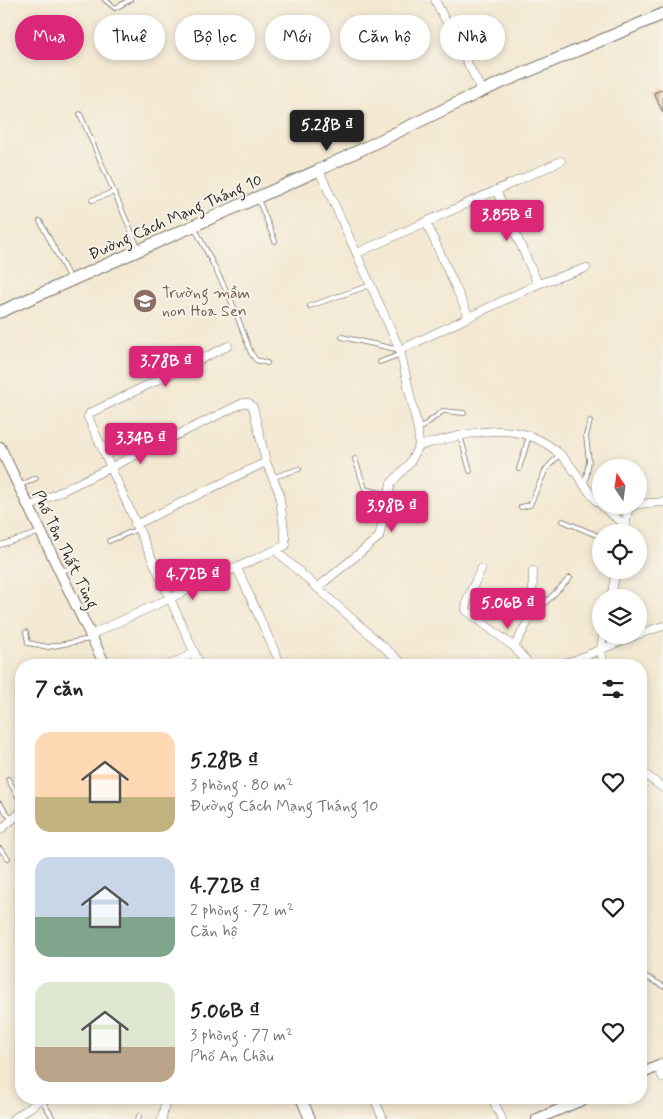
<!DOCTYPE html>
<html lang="vi">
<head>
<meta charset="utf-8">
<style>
	:root { --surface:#fff; --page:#f2f2f2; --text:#222; --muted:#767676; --accent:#db2777 }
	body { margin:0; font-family:Mynerve,sans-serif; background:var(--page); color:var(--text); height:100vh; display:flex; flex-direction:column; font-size:19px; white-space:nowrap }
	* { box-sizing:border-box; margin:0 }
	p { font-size:16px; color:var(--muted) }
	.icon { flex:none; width:28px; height:28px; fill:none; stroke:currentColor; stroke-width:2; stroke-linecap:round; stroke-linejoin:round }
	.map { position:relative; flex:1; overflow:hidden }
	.details { position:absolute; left:15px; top:659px; width:632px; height:445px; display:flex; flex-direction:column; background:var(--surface); border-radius:20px; box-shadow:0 2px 8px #0003 }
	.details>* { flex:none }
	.guide { position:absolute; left:15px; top:15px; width:634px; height:45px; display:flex; gap:10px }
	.needle { width:32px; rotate:347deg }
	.fabs { position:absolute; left:592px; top:459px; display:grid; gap:10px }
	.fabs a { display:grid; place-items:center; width:55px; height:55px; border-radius:50%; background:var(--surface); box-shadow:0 2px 8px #0003; font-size:25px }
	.price { position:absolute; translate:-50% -42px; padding:0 11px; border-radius:5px; background:var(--accent); color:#fff; font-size:16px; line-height:32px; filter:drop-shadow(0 1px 2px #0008) }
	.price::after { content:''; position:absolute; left:50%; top:30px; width:15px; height:11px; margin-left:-8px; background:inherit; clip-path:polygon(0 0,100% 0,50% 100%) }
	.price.current { background:#222; color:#fff }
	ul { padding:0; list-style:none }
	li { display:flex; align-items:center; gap:15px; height:125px; padding:0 20px }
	li span { display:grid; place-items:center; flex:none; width:140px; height:100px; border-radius:15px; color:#555 }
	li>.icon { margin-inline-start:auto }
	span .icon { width:60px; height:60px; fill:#fffc; stroke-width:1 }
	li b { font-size:21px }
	h2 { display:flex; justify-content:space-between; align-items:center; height:60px; padding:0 20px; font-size:21px }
	.chip { padding:0 18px; border-radius:22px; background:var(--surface); box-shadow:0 2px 8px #0003; font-size:18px; line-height:45px }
	.chip.current { background:var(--accent); color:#fff }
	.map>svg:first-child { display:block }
	.building { fill:url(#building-hatch) }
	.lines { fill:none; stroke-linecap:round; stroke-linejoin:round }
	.service-casing { stroke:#716d65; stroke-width:5.5 }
	.minor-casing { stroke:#716d65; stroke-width:9 }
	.tertiary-casing { stroke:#716d65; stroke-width:12 }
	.secondary-casing { stroke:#716d65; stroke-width:13 }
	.service { stroke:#fff; stroke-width:4 }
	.minor { stroke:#fff; stroke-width:8 }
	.tertiary { stroke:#fff; stroke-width:10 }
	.secondary { stroke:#fff; stroke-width:11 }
	.labels { text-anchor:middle; stroke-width:4; stroke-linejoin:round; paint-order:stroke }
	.street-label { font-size:16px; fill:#2b2b2b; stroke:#f7f3e8 }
	.education-label { font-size:16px; fill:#785e54; stroke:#f7f3e8; text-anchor:start }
</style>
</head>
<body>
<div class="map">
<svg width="663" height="1119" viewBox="0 0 663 1119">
	<defs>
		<pattern id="building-hatch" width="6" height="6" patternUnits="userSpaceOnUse" patternTransform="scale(1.25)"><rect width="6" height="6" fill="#dd956a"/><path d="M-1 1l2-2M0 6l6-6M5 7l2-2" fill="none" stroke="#b37a57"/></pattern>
	</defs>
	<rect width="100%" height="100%" fill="#f7f3e8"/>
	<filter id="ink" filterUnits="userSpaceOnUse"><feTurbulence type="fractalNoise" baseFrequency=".02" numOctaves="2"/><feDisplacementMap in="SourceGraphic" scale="10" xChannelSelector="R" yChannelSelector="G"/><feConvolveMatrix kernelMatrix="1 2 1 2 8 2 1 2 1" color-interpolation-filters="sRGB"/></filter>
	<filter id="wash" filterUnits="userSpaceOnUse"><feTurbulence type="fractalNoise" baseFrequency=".0096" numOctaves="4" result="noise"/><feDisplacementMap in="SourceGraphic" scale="20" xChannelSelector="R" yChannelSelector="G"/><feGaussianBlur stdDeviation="1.12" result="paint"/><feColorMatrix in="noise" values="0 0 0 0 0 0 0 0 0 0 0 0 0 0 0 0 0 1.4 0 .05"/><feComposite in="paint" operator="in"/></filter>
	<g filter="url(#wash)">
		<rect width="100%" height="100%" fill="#f3e8d2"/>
		<g id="blocks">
			<path class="building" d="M663,89V113L654,93Z"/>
		</g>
	</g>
	<g filter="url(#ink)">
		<use href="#blocks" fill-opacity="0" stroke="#716d65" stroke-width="1"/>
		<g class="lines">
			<g class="service-casing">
				<path id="service" d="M105,0L115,8L130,0
					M80,114L139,249
					M258,199L275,241
					M92,200L114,192
					M40,221L70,279
					M195,228L231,300L251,353L256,360L267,363
					M310,306L371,285
					M342,337L400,350
					M380,362L401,354
					M418,430L443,411L464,413
					M460,435L470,471
					M355,459L365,489L388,495
					M519,469L529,436
					M274,477L299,469
					M585,484L589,461L586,436L590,421
					M21,485L36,478
					M521,507L530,505L546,469L559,455
					M563,521L601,537
					M109,541L138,529
					M0,545L41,532
					M62,571L79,565
					M532,607L546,602L570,578
					M26,632L28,643L48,647L90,639
					M8,779L21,802
					M0,804L12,820
					M0,849L8,858
					M641,974L663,986
					M41,1099L53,1118
					M138,1119L139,1116"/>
			</g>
			<g class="minor-casing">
				<path id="minor" d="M435,0L482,91
					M496,190L538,284
					M426,222L469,317
					M357,253L561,161
					M400,350L538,284L586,268
					M419,446C472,432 528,414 569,464C580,477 588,494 602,506C609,513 618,519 626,525
					M639,504L663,502
					M29,507L243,403H249L253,407L266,462L279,492L286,545L90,635
					M135,525L266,462
					M624,532L628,510L634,505
					M275,550L404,665
					M237,568L281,665
					M481,569L467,600L466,610L514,647L530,665
					M317,588L379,537L391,483L409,464L419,446L418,430L400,350L319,170
					M611,598L616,570
					M639,634L663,626
					M603,635L601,649L603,665
					M514,647L532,614L533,571
					M169,665L195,653
					M200,665L88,417L90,413L228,346
					M557,665L575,660L636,635
					M641,771L663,788
					M0,830L21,812
					M658,1067L663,1078
					M374,1098L383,1119
					M492,1098L502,1119
					M13,1119L31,1107L41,1098
					M162,1119L166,1098"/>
			</g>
			<g class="tertiary-casing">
				<path id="tertiary" d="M0,447L105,665
					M641,1074L663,1064
					M301,1098L310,1119
					M537,1119L587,1098"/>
			</g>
			<g class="secondary-casing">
				<path id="secondary" d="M0,312L319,170L482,91L663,14"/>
			</g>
			<use href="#service" class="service"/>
			<use href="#minor" class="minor"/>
			<use href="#tertiary" class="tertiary"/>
			<use href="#secondary" class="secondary"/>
		</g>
	</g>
	<defs>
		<g id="school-disc" transform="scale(1.25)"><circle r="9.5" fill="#8d6e63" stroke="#f7f3e8"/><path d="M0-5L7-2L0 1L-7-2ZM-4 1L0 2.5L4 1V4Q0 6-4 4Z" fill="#fff"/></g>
	</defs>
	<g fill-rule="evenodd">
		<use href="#school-disc" x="145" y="301"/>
	</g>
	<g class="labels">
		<g class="street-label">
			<text transform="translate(175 216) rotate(-24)" y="6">Đường Cách Mạng Tháng 10</text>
			<text transform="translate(66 549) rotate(64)" y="6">Phố Tôn Thất Tùng</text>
		</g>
		<g class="education-label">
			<text x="162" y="298">Trường mầm<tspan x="162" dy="18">non Hoa Sen</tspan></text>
		</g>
	</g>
</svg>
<div class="fabs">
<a><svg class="needle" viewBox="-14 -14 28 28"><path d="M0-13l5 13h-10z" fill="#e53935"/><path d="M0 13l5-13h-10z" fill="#767676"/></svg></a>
<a><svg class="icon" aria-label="locate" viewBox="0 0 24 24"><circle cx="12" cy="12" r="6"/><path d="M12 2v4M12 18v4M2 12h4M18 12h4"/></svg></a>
<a><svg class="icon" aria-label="layers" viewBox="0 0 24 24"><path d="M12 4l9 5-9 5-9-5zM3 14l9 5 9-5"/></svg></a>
</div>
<b class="price current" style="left:327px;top:152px">5.28B ₫</b>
<b class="price" style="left:507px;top:242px">3.85B ₫</b>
<b class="price" style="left:166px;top:388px">3.78B ₫</b>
<b class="price" style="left:141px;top:465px">3.34B ₫</b>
<b class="price" style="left:392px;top:533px">3.98B ₫</b>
<b class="price" style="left:193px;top:601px">4.72B ₫</b>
<b class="price" style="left:508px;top:630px">5.06B ₫</b>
<div class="guide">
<a class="chip current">Mua</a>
<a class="chip">Thuê</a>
<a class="chip">Bộ lọc</a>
<a class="chip">Mới</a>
<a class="chip">Căn hộ</a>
<a class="chip">Nhà</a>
</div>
<section class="details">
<h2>7 căn<svg class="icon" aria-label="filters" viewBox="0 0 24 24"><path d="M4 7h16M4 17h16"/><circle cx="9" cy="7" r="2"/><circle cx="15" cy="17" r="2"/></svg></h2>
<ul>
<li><span style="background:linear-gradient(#ffd9b3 65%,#c2b280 0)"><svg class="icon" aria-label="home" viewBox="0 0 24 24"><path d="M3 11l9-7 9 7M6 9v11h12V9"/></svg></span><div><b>5.28B ₫</b><p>3 phòng · 80 m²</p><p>Đường Cách Mạng Tháng 10</p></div><svg class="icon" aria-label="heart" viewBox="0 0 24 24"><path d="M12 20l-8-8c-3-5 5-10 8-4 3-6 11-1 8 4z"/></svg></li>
<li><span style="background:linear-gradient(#c9d6e8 60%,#7fa58c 0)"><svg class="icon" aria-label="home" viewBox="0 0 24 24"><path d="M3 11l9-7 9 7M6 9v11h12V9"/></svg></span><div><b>4.72B ₫</b><p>2 phòng · 72 m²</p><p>Căn hộ</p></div><svg class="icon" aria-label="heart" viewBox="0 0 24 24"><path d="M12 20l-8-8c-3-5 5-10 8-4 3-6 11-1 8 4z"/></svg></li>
<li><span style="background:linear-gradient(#dfe7d0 65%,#b9a48a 0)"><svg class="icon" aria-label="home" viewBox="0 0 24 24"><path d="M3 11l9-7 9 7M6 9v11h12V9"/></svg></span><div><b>5.06B ₫</b><p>3 phòng · 77 m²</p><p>Phố An Châu</p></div><svg class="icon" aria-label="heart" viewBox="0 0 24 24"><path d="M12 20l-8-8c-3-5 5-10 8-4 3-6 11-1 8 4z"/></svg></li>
</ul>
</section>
</div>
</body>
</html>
